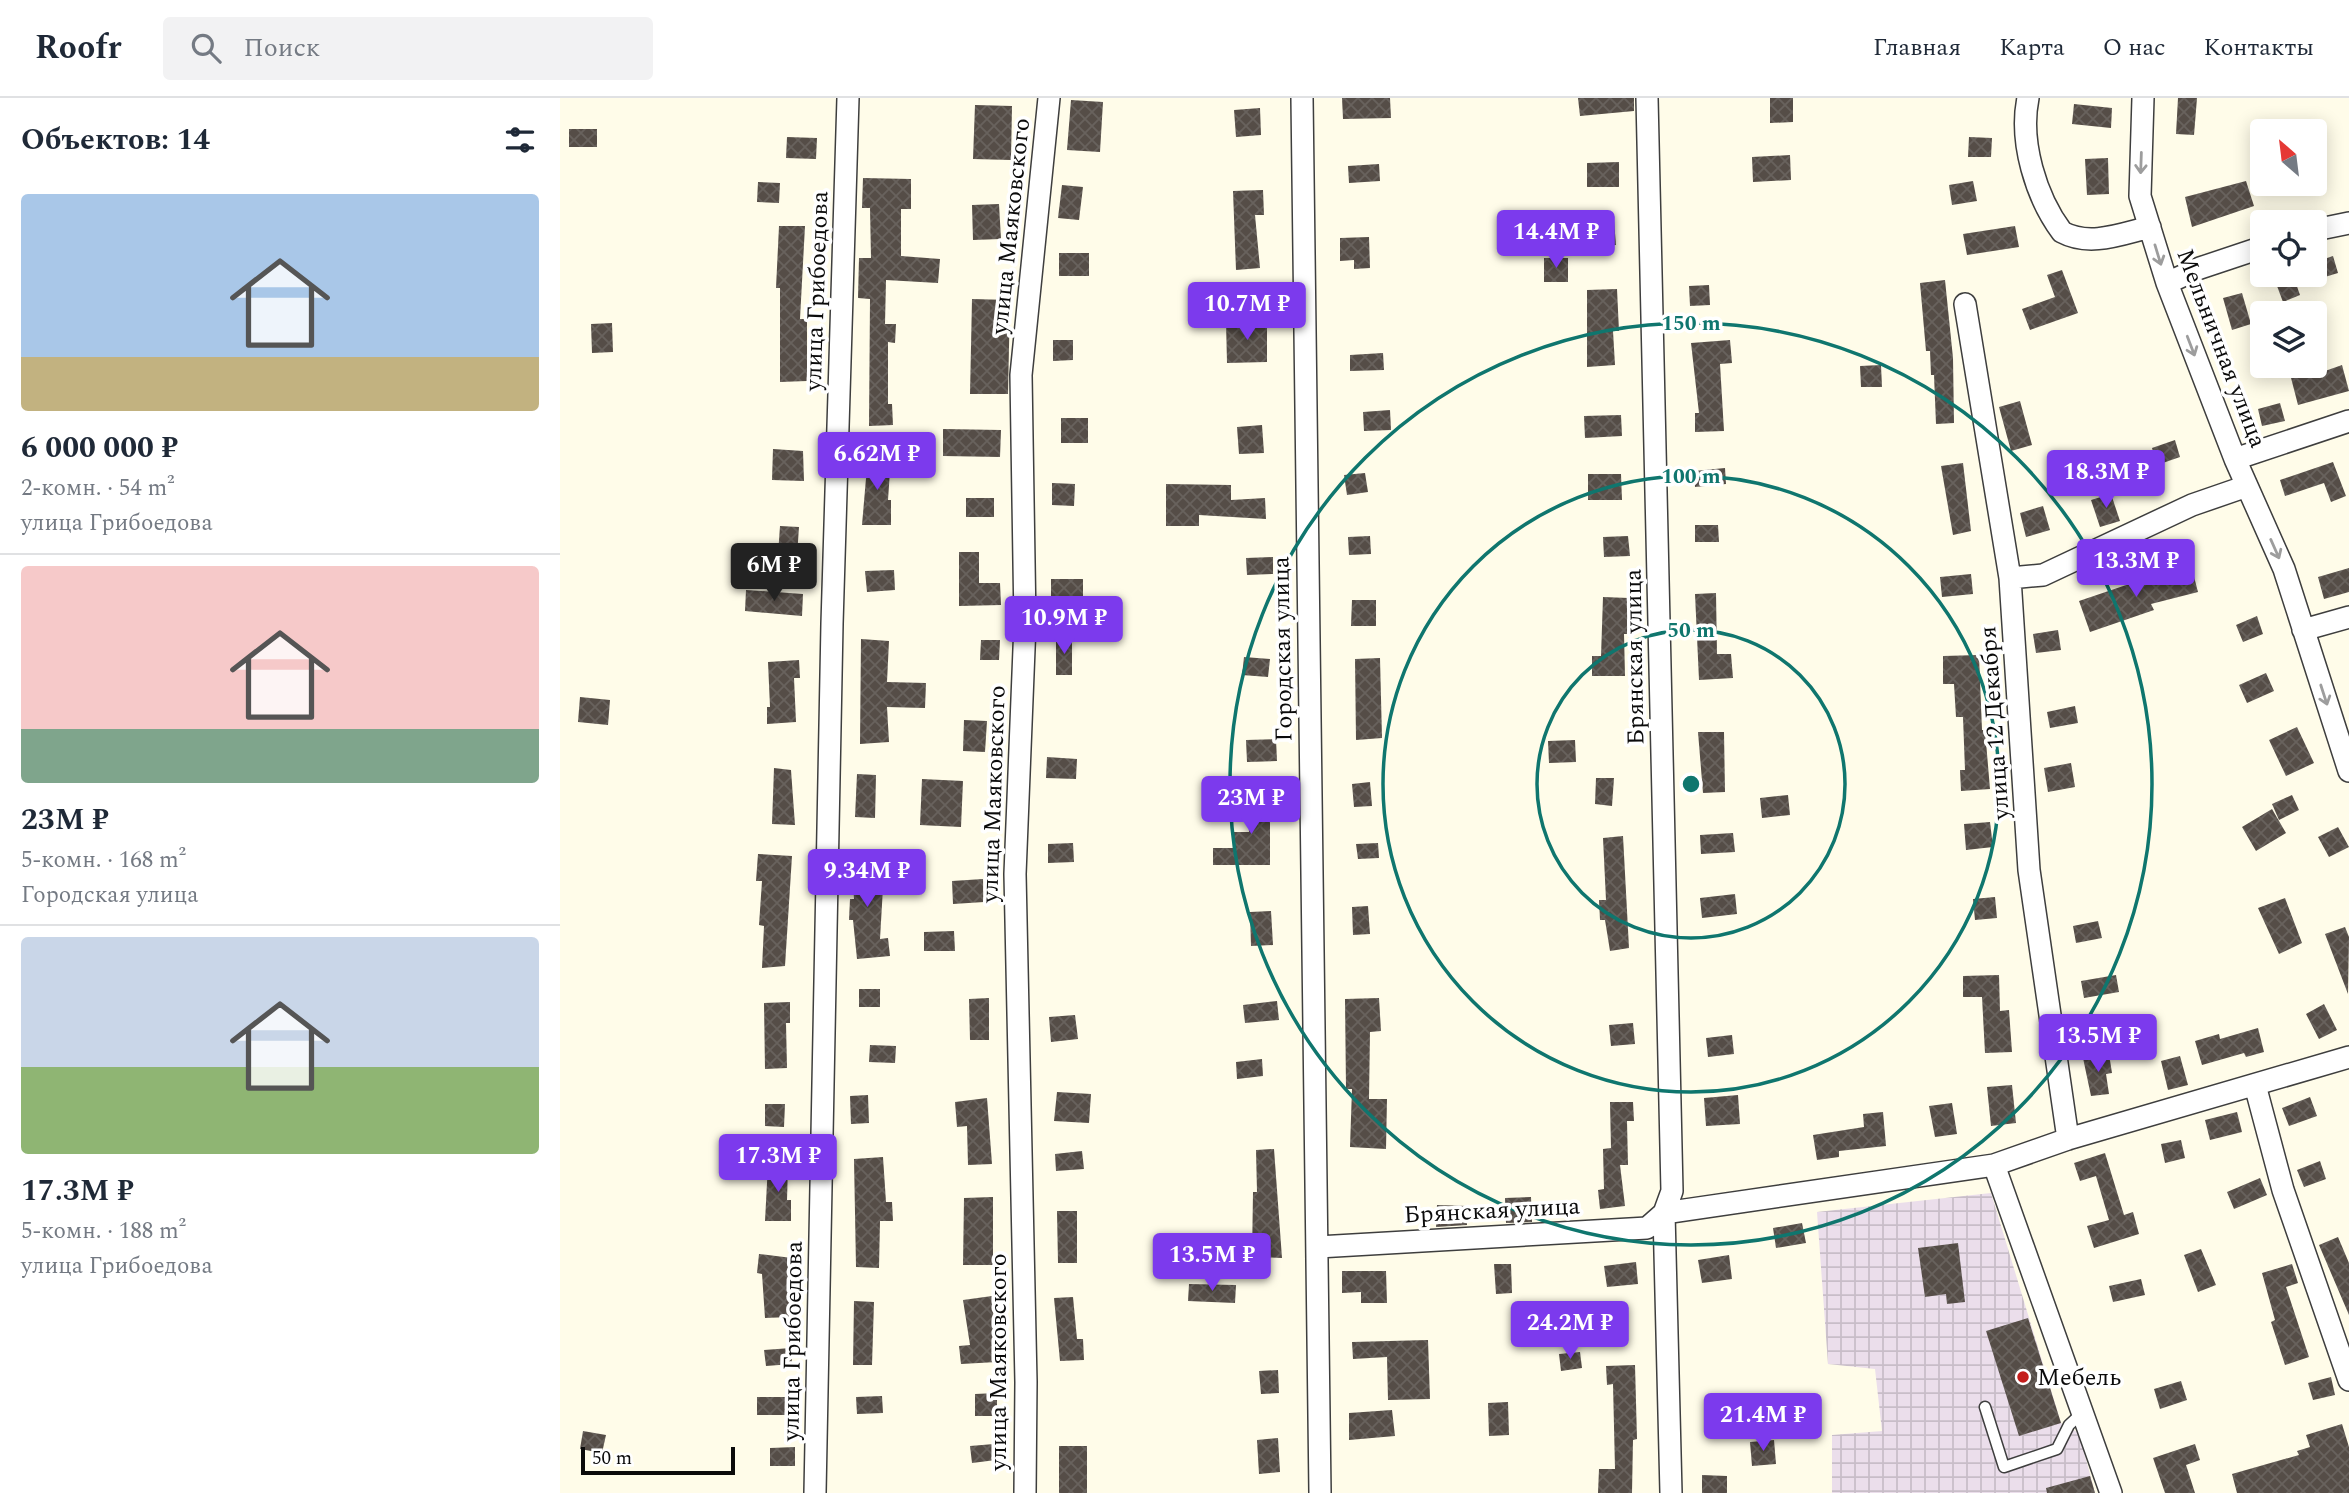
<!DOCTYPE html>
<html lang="ru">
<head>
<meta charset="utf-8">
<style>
	:root { --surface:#fff; --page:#f2f2f3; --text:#1f2937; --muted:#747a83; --line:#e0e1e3; --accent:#7c3aed }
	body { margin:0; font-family:Spectral,serif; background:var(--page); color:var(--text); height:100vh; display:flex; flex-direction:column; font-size:26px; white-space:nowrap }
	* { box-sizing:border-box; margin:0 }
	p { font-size:23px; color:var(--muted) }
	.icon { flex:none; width:38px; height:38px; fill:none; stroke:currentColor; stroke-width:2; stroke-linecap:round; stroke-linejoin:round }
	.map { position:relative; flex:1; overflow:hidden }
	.drawer { display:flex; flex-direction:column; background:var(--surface); width:560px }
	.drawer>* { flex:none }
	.needle { width:46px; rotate:332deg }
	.fabs { position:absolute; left:1690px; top:21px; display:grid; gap:14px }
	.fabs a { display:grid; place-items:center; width:77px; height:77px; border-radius:7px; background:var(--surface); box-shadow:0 4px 18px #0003; font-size:35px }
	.scale { position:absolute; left:21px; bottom:18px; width:154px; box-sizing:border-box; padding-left:7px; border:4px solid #0b0b0b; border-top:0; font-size:19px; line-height:24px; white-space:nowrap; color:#0b0b0b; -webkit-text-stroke:5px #fff; paint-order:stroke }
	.price { position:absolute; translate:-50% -60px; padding:0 16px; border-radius:7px; background:var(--accent); color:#fff; font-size:23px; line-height:46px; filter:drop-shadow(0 2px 4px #0008) }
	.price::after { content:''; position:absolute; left:50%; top:42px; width:21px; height:16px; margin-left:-10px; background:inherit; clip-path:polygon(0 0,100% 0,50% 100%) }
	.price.on { background:#222; color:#fff }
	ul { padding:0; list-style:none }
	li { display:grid; align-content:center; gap:14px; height:371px; padding:0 21px }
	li+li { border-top:2px solid var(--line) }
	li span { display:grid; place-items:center; height:217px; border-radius:7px; color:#555 }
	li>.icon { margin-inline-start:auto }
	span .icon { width:126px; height:126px; fill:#fffc; stroke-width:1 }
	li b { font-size:30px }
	h2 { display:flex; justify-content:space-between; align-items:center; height:84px; padding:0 21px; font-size:30px }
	header { display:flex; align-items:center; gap:42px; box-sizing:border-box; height:98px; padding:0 35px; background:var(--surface); border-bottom:2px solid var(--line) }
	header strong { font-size:33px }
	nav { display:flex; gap:38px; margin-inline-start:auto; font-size:24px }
	.search { width:490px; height:63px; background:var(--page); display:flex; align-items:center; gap:18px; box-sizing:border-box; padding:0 24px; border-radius:7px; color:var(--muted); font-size:26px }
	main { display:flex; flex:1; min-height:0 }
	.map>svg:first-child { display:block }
	.industrial { fill:url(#industrial-grid) }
	.building { fill:url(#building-cross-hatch) }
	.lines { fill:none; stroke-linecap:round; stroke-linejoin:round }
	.lane-casing { stroke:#3e3e3e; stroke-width:13 }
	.street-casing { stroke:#3e3e3e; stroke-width:24 }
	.lane { stroke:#fff; stroke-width:10 }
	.street { stroke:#fff; stroke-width:21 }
	.oneway { stroke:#9d9d9d }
	.ring { fill:none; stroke:#0f766e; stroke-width:3.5 }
	.poi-dot { fill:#c41d1b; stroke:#fff; stroke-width:2.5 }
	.labels { text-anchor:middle; stroke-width:7; stroke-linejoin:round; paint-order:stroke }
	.street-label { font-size:24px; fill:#0b0b0b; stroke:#fff }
	.poi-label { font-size:24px; fill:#0b0b0b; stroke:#fff; text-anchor:start }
	.centre { fill:#0f766e; stroke:#fff; stroke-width:3.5 }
	.ring-label { font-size:21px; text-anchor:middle; font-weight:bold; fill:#0f766e; stroke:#fff; stroke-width:7; stroke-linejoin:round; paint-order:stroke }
</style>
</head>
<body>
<header>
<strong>Roofr</strong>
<div class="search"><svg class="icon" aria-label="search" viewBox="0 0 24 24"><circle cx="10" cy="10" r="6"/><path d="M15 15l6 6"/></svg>Поиск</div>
<nav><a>Главная</a><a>Карта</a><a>О нас</a><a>Контакты</a></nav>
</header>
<main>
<section class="drawer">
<h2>Объектов: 14<svg class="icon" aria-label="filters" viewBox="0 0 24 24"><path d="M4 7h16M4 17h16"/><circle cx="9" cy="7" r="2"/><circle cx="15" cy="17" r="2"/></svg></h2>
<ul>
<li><span style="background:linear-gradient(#a9c7e8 75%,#c2b280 0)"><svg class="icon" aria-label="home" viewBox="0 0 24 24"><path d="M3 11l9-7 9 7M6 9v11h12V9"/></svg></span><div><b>6 000 000 ₽</b><p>2-комн. · 54 m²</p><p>улица Грибоедова</p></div></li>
<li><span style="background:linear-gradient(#f6c9c9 75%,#7fa58c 0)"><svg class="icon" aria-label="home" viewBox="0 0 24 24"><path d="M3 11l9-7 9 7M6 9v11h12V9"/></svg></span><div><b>23M ₽</b><p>5-комн. · 168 m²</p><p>Городская улица</p></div></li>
<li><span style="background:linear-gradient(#c9d6e8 60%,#8fb573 0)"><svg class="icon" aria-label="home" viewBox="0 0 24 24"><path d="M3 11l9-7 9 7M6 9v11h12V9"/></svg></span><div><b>17.3M ₽</b><p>5-комн. · 188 m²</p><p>улица Грибоедова</p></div></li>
</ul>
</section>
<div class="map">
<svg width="1789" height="1395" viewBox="0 0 1789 1395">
	<defs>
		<pattern id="industrial-grid" width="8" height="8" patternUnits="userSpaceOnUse" patternTransform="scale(1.75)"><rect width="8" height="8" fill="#ebdeeb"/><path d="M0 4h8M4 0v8" fill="none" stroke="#c8bdc8"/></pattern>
		<pattern id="building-cross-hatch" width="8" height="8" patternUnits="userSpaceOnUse" patternTransform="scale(1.75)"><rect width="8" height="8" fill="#554d47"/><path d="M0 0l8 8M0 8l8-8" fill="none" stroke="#68625d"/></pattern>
	</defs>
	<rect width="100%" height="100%" fill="#fffce9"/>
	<path class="industrial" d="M1431,1095L1501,1325L1519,1335L1535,1395H1272V1337L1322,1333L1315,1271L1268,1266L1257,1114Z"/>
	<path class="building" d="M782,0H830L831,20L783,21Z
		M1018,0H1074V13L1020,18Z
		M1210,0H1233V24L1210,25Z
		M1618,0H1637L1634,37L1616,36Z
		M511,2L543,4L540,54L507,52Z
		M1514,6L1552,10L1551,30L1512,26Z
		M415,7L452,8L451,62L413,61Z
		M700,10L701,37L676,39L674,12Z
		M9,31H37V49H9Z
		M227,39L257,40L256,61L226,60Z
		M1409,39L1432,40L1431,59H1408Z
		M1230,57L1231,82L1193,84L1192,59Z
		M1548,60L1549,96L1527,97L1525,61Z
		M1059,64V89H1027V65Z
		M819,66L820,83L789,85L788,68Z
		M303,80L351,81V111H341V158L380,161L378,185L326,182L325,226H336L335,245L328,244V306H332L333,327L309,328L310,201L298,200L299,160H311L310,110H302Z
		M1413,83L1417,103L1392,107L1389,87Z
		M1686,83L1694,108L1632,129L1625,99Z
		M198,84L220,85L219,105L197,104Z
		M502,87L523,89L519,122L498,120Z
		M703,92L704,117H695L700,170L676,172L673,93Z
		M439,106L441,141L413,142L412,107Z
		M1054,123L1056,147L1024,149L1023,125Z
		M219,128H245L240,221H247V283L220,284V190H216Z
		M1455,128L1459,149L1407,157L1403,136Z
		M809,139L810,170L794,171V162L780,163V140Z
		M499,155H529V178H499Z
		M1773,158L1778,175L1755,182V164Z
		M984,160H1008V184H984Z
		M1502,172L1518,215L1470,232L1462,211L1495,199L1487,177Z
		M1722,177H1733L1740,197L1723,204L1714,180Z
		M1385,182L1393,260L1394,325L1376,326L1374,277H1371L1370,253H1366L1360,185Z
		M1149,187L1150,207L1130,208L1129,188Z
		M1057,191L1059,233H1053L1055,267L1027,269V192Z
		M1682,195L1691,226L1672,232L1663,200Z
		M412,201L450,202L448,296H410Z
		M707,223V264L667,265L666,224Z
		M52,225L53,254L32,255L31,226Z
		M493,242H513V262L493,263Z
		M1170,242L1172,265L1160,266L1164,333L1135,334V315H1139L1131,245Z
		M823,255L824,272L790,273V257Z
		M1321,267L1322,289H1301L1300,268Z
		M1782,267L1789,293L1738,307L1730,276L1746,272L1748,279Z
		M1460,303L1472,347L1451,353L1439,309Z
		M1720,305L1725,323L1702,328L1698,311Z
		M830,312L831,332L804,333L803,314Z
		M1061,317L1062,338L1025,340L1024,318Z
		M501,320H528V345H501Z
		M702,327L704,355L679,356L677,329Z
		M383,331L441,332L440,359L383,358Z
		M1615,342L1620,359L1597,367L1592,350Z
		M213,351L243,353L244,383L212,382Z
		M308,357L331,358L328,402H331V427H302Z
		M1773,364L1786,398L1771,404L1764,385L1725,398L1720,382Z
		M1403,365L1411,433L1393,437L1381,368Z
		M1165,370L1166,386L1135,389L1134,373Z
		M805,375L808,394L787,397L784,377Z
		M1028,376H1061L1062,402H1028Z
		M492,385L515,386L514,408L492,407Z
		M606,386L671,387V402L705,400L706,421L639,417V428H606Z
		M1551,396L1560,423L1540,429L1531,402Z
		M406,400H434V419H406Z
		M1483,408L1490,432L1466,439L1460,415Z
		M1135,427H1158L1159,444H1135Z
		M220,428L239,429L237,458L218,457Z
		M810,438L811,456L789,457L788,439Z
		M1068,438L1070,458L1044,459L1043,439Z
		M399,454H419V485H440L441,507L399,508Z
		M713,459V476L687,477L686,460Z
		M1789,470V494L1764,501L1758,479Z
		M1632,471L1638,494L1591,506L1594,512L1530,534L1519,503L1578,483Z
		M334,472L335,492L307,494L305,473Z
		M1411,476L1413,496L1382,499L1380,479Z
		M491,481H523V509H491Z
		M186,492L243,496L242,518L185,513Z
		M1156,495L1157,556H1171L1173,580L1139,582L1135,496Z
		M1043,499L1069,500L1067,536H1064L1065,578H1032V558H1041Z
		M792,502H816V528H791Z
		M1697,518L1703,536L1683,544L1676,527Z
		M1498,532L1501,552L1476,555L1473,536Z
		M496,540H512V577H496Z
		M301,541L329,543L327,584L366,585L365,610L327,609L329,644L300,646Z
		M421,542H440L439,562H420Z
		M1419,557L1422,632H1425L1430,691L1401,693L1400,672H1405L1403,619H1396L1394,586H1383V558Z
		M684,559L710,561L708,579L682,577Z
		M820,560L822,640L796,642L795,561Z
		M239,562L240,580H234L236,624L207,626V609H210L208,564Z
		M1706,575L1714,593L1687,605L1679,587Z
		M20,599L50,602L48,627L18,624Z
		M1515,608L1518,625L1490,630L1487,614Z
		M404,622L427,623L425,654L403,653Z
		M1737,629L1754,665L1726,678L1709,642Z
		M1138,634H1164L1165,694L1143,695Z
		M716,641L717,663L687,664L686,642Z
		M1015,642L1016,664L989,665L988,643Z
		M487,659L517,661L516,681L486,680Z
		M1511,665L1515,689L1488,694L1484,670Z
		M214,670L231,672L235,727L212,726Z
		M297,676L316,677L315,720L295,719Z
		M1036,680H1054L1052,708L1035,706Z
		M362,681L403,683L401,729L360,727Z
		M810,684L812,708L794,709L792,686Z
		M715,697V722H710V767H653V750H673V734H689L687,698Z
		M1228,697L1230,717L1202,720L1200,700Z
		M1732,697L1739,712L1719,722L1712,706Z
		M1712,711L1726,735L1696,753L1682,729Z
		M1430,724L1433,749L1406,752L1404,726Z
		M1778,729L1789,749L1769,759L1758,739Z
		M1173,735L1175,754L1141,756L1140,737Z
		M1063,738L1069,850L1050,853L1045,822H1040L1039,802H1046L1043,740Z
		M513,745L514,764L488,765V746Z
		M818,745L819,760L798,761L796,746Z
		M307,755L309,773L324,772L320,841L328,840L330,858L297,861L293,822H289L290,801H294L291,756Z
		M198,756L232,758L225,868L202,870L204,828L199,827L202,783H196Z
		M423,781L424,804L393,806L392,783Z
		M1175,796L1177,816L1142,820L1140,800Z
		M1435,799L1437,820L1415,822L1413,801Z
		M1725,800L1742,845L1719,856L1698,810Z
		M808,808L810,836L793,837L792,809Z
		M711,813L713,847L691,848L690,814Z
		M1538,823L1542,840L1516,845L1513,828Z
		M1785,829L1789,839L1788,896L1765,836Z
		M394,833L395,853H364V834Z
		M1439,877L1440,913L1449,912L1452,954L1425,955L1422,899H1403V878Z
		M1556,877L1559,894L1524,900L1521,883Z
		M299,891H320V909H299Z
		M429,900V942H410L409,901Z
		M819,900L821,933L810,934L809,1001H827L826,1051L790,1049L792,991H786L785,901Z
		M717,903L719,922L685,925L683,907Z
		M230,904V925H226L227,970L205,971L204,905Z
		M1764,906L1777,932L1759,941L1746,916Z
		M515,917L518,941L491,944L489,919Z
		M1073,925L1075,946L1051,948L1049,927Z
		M1698,930L1704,954L1686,959L1684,955L1642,967L1635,943L1659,936L1660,941Z
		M1172,937L1174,956L1148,959L1146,940Z
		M310,947L336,948L335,965L309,964Z
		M1549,956L1552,975L1546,976L1549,996L1531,998L1523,960Z
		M1620,958L1628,987L1608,992L1601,963Z
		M702,961L703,978L677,981L676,964Z
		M1452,987L1456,1025L1431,1028L1427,989Z
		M497,994L531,996L529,1025L494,1023Z
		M308,997L309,1025L291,1026L290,998Z
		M1178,997L1180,1026L1146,1028L1144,1000Z
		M1750,999L1757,1018L1729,1028L1722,1010Z
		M427,1000L432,1066L408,1067L407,1028L397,1029L395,1004Z
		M1050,1004H1073L1074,1023H1067L1068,1067H1060L1065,1108L1040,1111L1038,1092L1044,1091L1043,1051L1051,1050Z
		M1392,1005L1397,1036L1375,1039L1369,1008Z
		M205,1006H225L224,1029L205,1028Z
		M1323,1014L1326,1048L1279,1053V1059L1257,1062L1253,1037L1304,1029L1303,1016Z
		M1677,1014L1682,1034L1650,1042L1645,1022Z
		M1621,1042L1625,1060L1605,1065L1601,1046Z
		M714,1051L722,1160L692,1159L693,1094H697L696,1052Z
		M522,1053L524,1071L496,1073L495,1056Z
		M1545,1055L1564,1117L1573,1114L1579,1136L1534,1150L1527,1128L1549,1122L1536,1078L1520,1083L1514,1065Z
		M323,1059L326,1104H332L333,1123H320L319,1170L296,1169L294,1061Z
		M1760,1063L1766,1081L1744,1089L1737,1072Z
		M208,1066L228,1067L227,1102H231V1123H205Z
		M1700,1080L1707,1097L1674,1111L1667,1094Z
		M433,1099V1167H403L404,1100Z
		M971,1099L972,1124L946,1125L945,1100Z
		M877,1107L907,1108V1127L876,1129Z
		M497,1113H517V1165H498Z
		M1242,1125L1246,1145L1216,1150L1213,1130Z
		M1778,1139L1789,1165V1217L1759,1147Z
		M1398,1145L1405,1204L1387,1206L1386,1196L1365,1199L1358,1150Z
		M1641,1151L1656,1187L1638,1194L1624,1157Z
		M199,1156L232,1160L230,1219L205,1220L202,1176L197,1175Z
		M1169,1157L1172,1181L1142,1185L1138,1162Z
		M1076,1164L1078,1186L1047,1189L1044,1168Z
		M934,1166H951L952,1195L936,1196Z
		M1732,1166L1738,1185L1726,1189L1749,1259L1725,1267L1711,1224L1715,1222L1702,1175Z
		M782,1173H826L827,1205H801V1194L782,1195Z
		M1581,1181L1585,1197L1553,1204L1549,1188Z
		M629,1186L676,1187L675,1205L628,1203Z
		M432,1198L437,1264L401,1266L399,1248L410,1247L403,1202Z
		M513,1199L517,1241H523L524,1262L500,1263L494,1200Z
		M294,1203L314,1204L312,1267H293Z
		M1468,1220L1501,1325L1459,1338L1426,1233Z
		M868,1242L870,1301L828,1302L827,1259L793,1261L792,1244Z
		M231,1250L232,1266L206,1268L204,1252Z
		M1020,1254L1022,1270L1001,1273L999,1256Z
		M1075,1267L1077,1341L1073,1342L1072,1395H1038L1039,1371H1055L1053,1286L1047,1287L1046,1268Z
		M718,1272L719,1295L701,1296L699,1273Z
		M1771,1279L1775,1297L1753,1302L1748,1285Z
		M1621,1283L1627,1302L1600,1311L1594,1291Z
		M437,1295V1318H415V1296Z
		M322,1298L323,1315L297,1316L296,1299Z
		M197,1299H230V1317H197Z
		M948,1304L949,1337L929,1338L928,1305Z
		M832,1312L835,1338L789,1342V1315Z
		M1782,1326L1789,1349V1395H1677L1672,1376L1739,1357L1737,1353L1750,1349L1746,1337Z
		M23,1333L46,1337L42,1355L20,1351Z
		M718,1340L720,1374L699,1376L697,1342Z
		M1214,1342L1216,1366L1192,1368L1190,1344Z
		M434,1346L436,1362L412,1365L410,1348Z
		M1635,1346L1640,1362L1626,1367L1635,1395H1605L1593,1360Z
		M499,1348H527V1395H499Z
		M235,1349V1368H210V1350Z
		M1142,1377L1167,1378V1395H1142Z
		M1530,1378L1535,1395H1487L1486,1390Z"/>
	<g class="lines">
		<g class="lane-casing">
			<path id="lane" d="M1425,1309L1444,1369L1497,1351L1509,1327L1523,1314"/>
		</g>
		<g class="street-casing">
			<path id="street" d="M742,0L760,1395
				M1087,0L1112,1093L1104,1115L1111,1395
				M1468,0C1459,44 1476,99 1502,134C1530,149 1561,136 1590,129
				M1583,0L1580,98L1607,185L1675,361L1724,471L1789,673
				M1755,132L1789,125
				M1607,185L1640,170L1703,149
				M1405,206L1450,480L1469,772L1508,1041
				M1675,361L1789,323
				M1450,480L1483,477L1632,407L1687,388
				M1743,532L1789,519
				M1695,987L1723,1092L1789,1282
				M1434,1067L1551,1395
				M1104,1115L1434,1067L1508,1041L1789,959
				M758,1149L1087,1130L1104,1115
				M255,1395L272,526L288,0
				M465,1395L466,1284L455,776L465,526L461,277L489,0"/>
		</g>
		<use href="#lane" class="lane"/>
		<use href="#street" class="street"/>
	</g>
	<defs><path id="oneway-shaft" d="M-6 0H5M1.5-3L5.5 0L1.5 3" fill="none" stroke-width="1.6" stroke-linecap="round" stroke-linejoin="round" transform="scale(1.75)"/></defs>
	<g class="oneway">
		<use href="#oneway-shaft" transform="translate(1581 65) rotate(92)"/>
		<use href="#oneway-shaft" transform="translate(1598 157) rotate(73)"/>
		<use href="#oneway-shaft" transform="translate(1631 248) rotate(69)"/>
		<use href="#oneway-shaft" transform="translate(1715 451) rotate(66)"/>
		<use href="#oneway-shaft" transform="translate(1764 597) rotate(72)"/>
	</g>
	<g class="ring">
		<circle cx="1131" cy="686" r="154"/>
		<circle cx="1131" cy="686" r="308"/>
		<circle cx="1131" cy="686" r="461"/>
	</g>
	<circle class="poi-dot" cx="1463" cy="1279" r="7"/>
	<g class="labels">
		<g class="street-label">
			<text transform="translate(450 128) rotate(-84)" y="8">улица Маяковского</text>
			<text transform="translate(256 193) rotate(-88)" y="8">улица Грибоедова</text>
			<text transform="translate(1662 250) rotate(69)" y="8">Мельничная улица</text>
			<text transform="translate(722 551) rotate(-91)" y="8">Городская улица</text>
			<text transform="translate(1074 559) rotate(-91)" y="8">Брянская улица</text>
			<text transform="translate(1434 625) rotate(-94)" y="8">улица 12 Декабря</text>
			<text transform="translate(433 696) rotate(-88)" y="8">улица Маяковского</text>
			<text transform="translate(932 1112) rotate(-3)" y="8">Брянская улица</text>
			<text transform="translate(232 1243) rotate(-89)" y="8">улица Грибоедова</text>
			<text transform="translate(438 1264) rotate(-90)" y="8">улица Маяковского</text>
		</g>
		<g class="poi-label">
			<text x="1477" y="1287">Мебель</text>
		</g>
	</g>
	<circle cx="1131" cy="686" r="10" class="centre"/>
	<g class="ring-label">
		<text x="1131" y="232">150 m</text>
		<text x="1131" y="385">100 m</text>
		<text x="1131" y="539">50 m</text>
	</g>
</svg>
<div class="fabs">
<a><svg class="needle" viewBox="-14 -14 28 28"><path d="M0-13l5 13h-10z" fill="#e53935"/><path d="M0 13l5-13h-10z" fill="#747a83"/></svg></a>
<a><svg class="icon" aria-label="locate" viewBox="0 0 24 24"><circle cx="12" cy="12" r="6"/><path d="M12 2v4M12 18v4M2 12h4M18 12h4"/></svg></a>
<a><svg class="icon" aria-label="layers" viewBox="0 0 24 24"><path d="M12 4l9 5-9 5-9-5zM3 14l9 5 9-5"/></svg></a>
</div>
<div class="scale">50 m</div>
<b class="price" style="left:996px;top:172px">14.4M ₽</b>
<b class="price" style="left:687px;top:244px">10.7M ₽</b>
<b class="price" style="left:317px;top:394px">6.62M ₽</b>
<b class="price" style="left:1546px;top:412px">18.3M ₽</b>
<b class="price" style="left:1576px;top:501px">13.3M ₽</b>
<b class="price on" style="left:214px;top:505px">6M ₽</b>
<b class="price" style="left:504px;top:558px">10.9M ₽</b>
<b class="price" style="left:691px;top:738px">23M ₽</b>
<b class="price" style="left:307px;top:811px">9.34M ₽</b>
<b class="price" style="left:1538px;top:976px">13.5M ₽</b>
<b class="price" style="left:218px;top:1096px">17.3M ₽</b>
<b class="price" style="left:652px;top:1195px">13.5M ₽</b>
<b class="price" style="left:1010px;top:1263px">24.2M ₽</b>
<b class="price" style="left:1203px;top:1355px">21.4M ₽</b>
</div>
</main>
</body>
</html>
